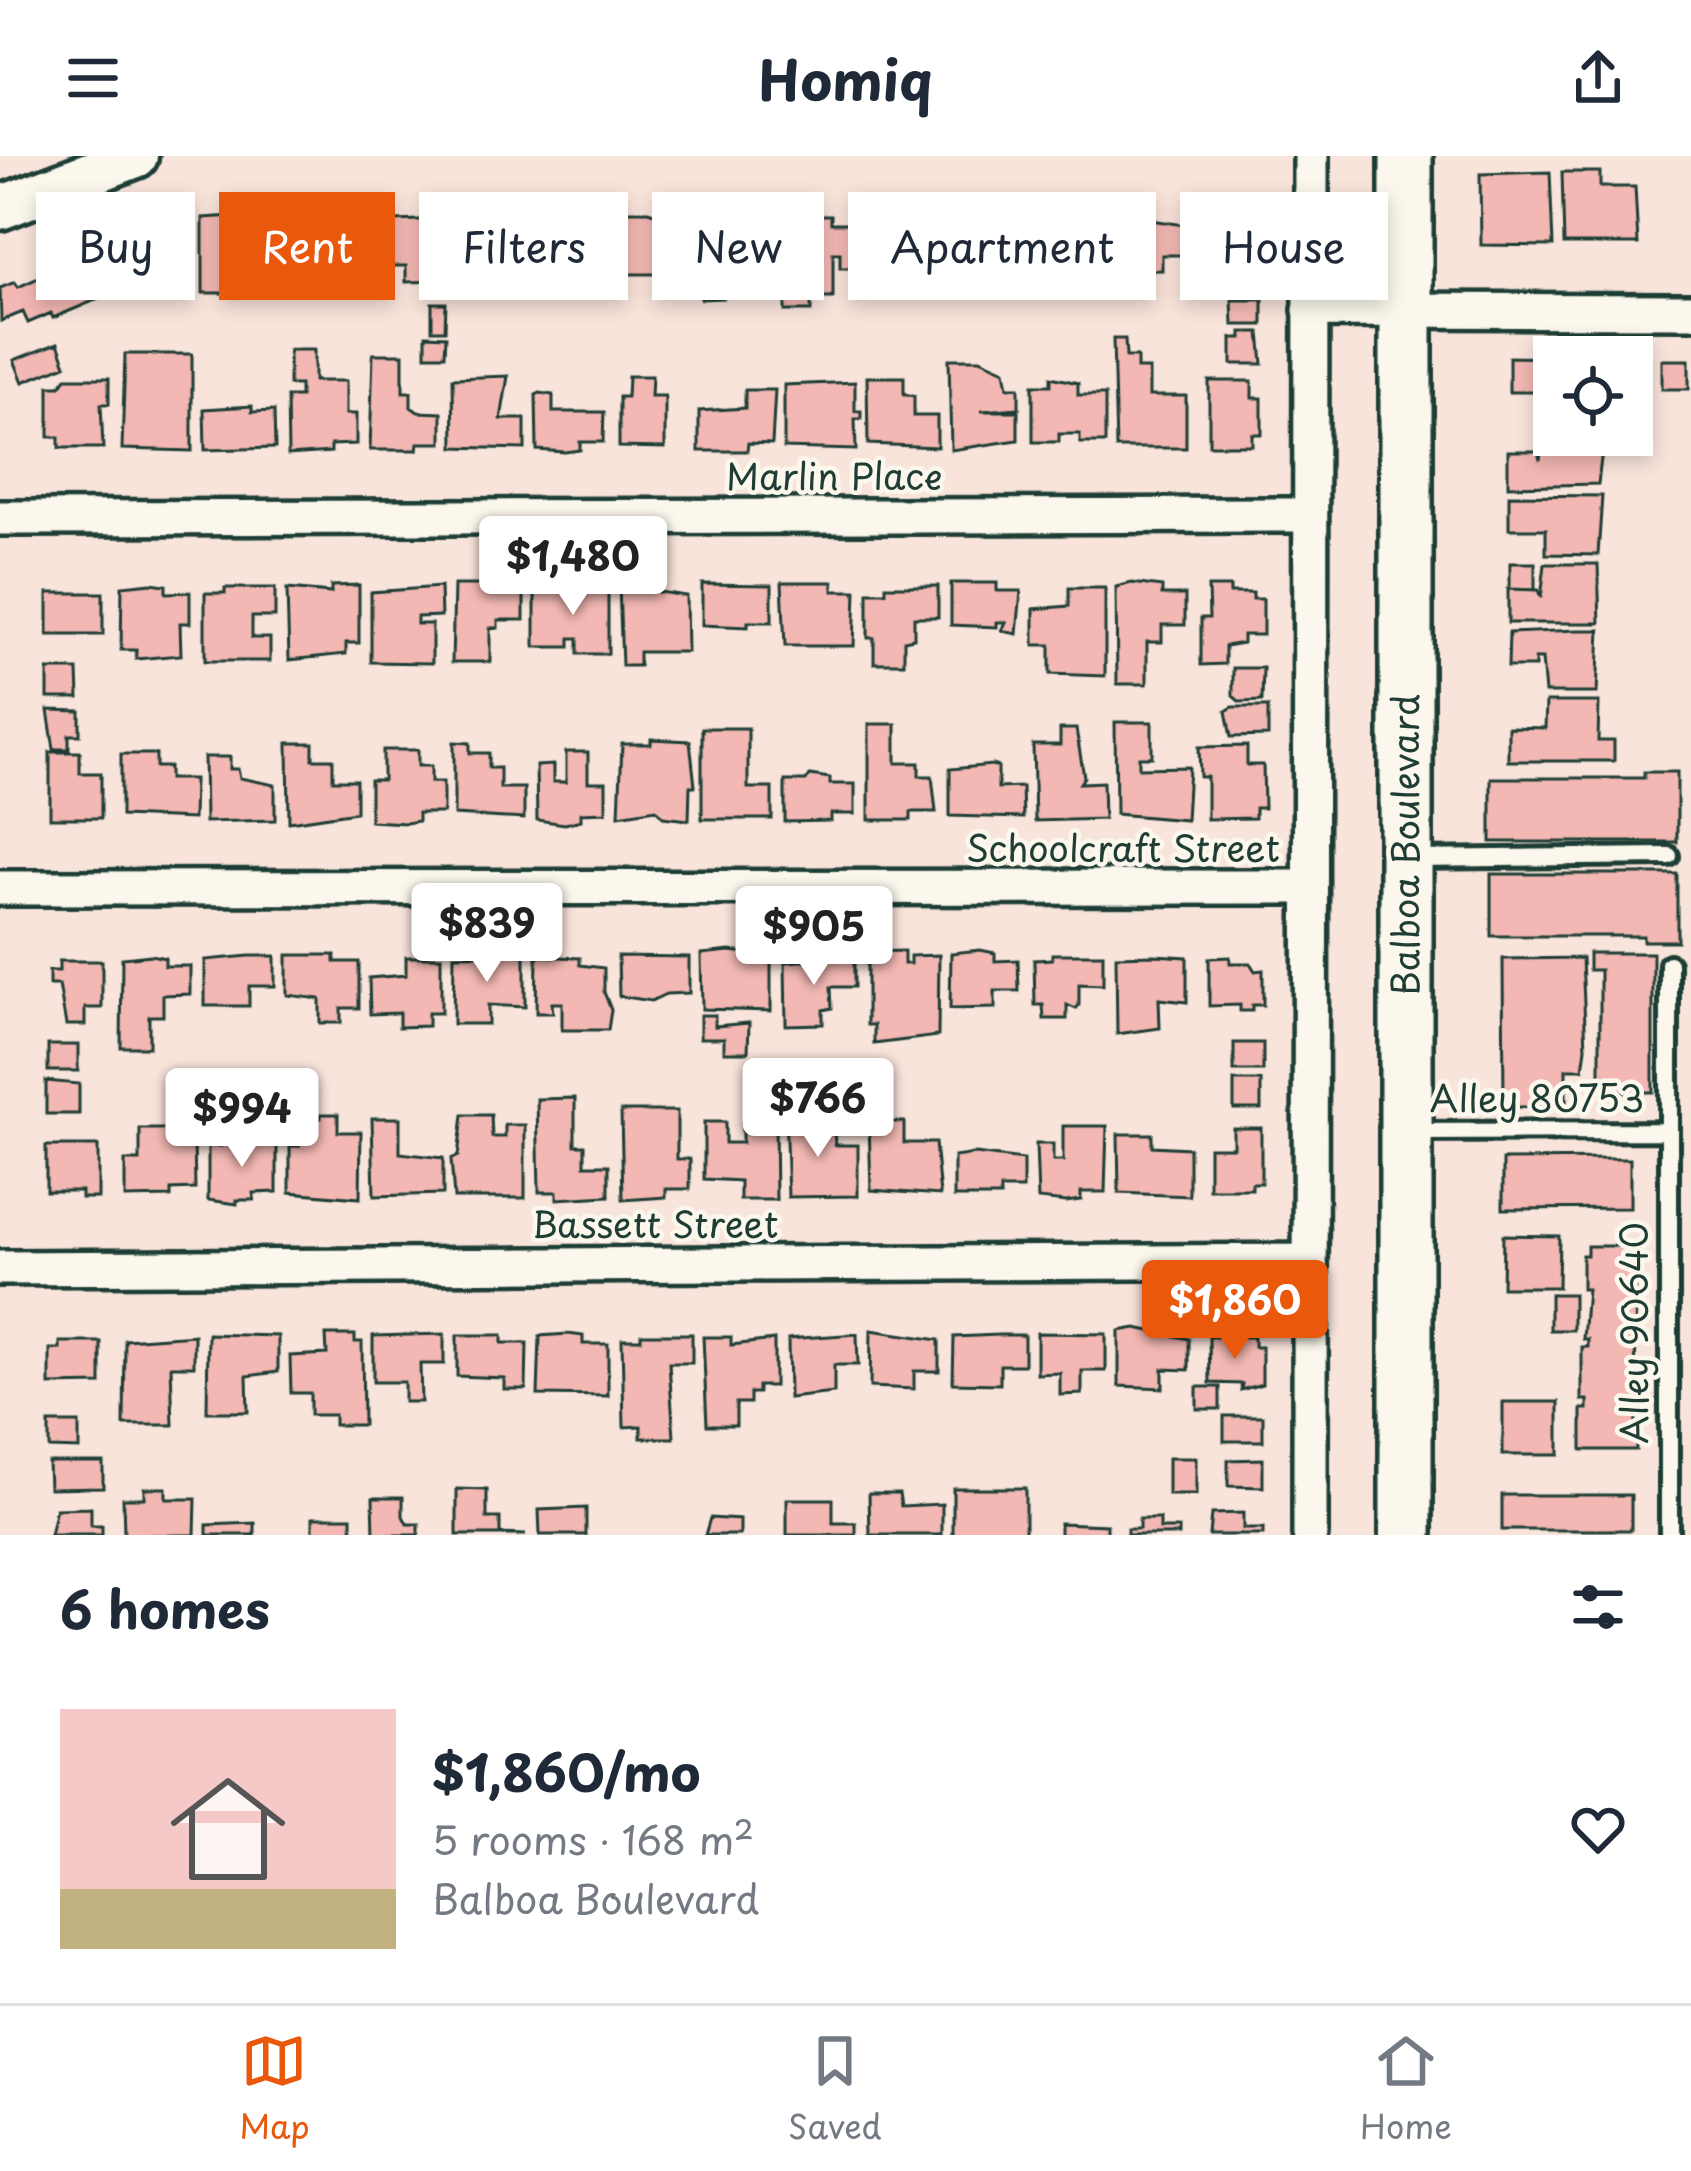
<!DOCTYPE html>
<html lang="en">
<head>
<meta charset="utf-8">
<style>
	:root { --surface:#fff; --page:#f6f6f7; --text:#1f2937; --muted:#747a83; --line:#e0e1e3; --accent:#ea580c }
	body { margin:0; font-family:"Playpen Sans",sans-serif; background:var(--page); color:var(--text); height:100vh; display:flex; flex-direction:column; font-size:45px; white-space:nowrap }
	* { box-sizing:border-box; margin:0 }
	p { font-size:39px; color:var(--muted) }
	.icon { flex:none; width:66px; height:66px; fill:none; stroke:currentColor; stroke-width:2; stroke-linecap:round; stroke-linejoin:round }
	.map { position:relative; height:1379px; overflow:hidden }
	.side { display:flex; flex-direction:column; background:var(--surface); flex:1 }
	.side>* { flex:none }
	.guide { position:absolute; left:36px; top:36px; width:1620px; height:108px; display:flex; gap:24px }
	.buttons { position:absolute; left:1533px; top:180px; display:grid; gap:24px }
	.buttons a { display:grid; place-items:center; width:120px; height:120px; border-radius:0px; background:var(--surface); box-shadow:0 6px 18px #0003; font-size:60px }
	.price { position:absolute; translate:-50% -102px; padding:0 27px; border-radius:12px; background:#fff; color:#222; font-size:39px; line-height:78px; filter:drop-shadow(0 3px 6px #0008) }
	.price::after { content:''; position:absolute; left:50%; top:72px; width:36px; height:27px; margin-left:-18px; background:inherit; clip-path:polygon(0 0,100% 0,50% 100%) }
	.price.active { background:var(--accent); color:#fff }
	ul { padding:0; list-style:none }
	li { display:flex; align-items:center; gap:36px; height:300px; padding:0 60px }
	li span { display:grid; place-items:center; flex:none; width:336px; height:240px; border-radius:0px; color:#555 }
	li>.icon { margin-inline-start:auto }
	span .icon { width:144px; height:144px; fill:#fffc; stroke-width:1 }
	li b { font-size:51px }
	h2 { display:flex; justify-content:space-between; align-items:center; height:144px; padding:0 60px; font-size:51px }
	.pill { padding:0 42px; border-radius:0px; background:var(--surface); box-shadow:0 6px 18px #0003; font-size:42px; line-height:108px }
	.pill.active { background:var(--accent); color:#fff }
	header { display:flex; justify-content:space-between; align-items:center; height:156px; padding:0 60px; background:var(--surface); font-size:54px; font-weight:700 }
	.tabs { display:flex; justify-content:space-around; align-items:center; height:168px; border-top:3px solid var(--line); background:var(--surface); font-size:33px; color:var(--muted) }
	.tabs a { display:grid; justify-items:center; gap:6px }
	.tabs .active { color:var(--accent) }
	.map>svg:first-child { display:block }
	.building { fill:#f3b8b3; stroke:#1f3d34; stroke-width:3 }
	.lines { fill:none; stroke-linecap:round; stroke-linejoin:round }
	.service-casing { stroke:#1f3d34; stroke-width:26 }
	.minor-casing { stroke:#1f3d34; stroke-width:42 }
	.tertiary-casing { stroke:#1f3d34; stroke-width:51 }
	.primary-casing { stroke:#1f3d34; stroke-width:60 }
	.service { stroke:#fbf7ec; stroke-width:16 }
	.minor { stroke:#fbf7ec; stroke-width:33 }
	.tertiary { stroke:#fbf7ec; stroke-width:42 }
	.primary { stroke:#fbf7ec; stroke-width:51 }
	.labels { text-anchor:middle; stroke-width:9; stroke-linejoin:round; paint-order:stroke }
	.street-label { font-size:36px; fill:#1f3d34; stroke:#fbf7ec }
</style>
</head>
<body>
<header><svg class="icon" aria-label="menu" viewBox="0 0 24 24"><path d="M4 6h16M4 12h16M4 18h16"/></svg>Homiq<svg class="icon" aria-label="share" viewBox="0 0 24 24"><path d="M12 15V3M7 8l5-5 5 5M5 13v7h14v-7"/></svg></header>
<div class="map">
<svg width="1691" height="1379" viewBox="0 0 1691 1379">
	<rect width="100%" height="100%" fill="#f9e4db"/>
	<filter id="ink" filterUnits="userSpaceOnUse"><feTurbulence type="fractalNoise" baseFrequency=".00833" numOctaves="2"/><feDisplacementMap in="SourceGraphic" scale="24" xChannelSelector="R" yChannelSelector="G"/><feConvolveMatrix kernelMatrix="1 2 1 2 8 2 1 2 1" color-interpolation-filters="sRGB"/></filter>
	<g filter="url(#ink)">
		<path class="building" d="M1550,16L1553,90L1481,89L1480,18Z
			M1562,16H1600V31H1635L1638,88H1564Z
			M323,55L357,58L361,138L285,136L288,58Z
			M470,55L499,59V66H523V96H497V113H453V59Z
			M619,55H648L666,61V67H687V96H664V118H619Z
			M883,55L911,58V65H936V96H909V118L866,113L868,58Z
			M250,59H276V91H252L248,132L242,137H203V62Z
			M785,59H831V67H855V112H840V97H833V142H811V155H785Z
			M1103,59V89H1079V100H1084L1080,109L1034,107L1033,63Z
			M1118,59L1184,69L1185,99H1162V114L1119,115Z
			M951,60L1020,62L1019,120L951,126Z
			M537,61L606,62V109H554V102H537Z
			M771,61L772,111L723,109V142L701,143V63Z
			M1208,62H1252V72L1261,73L1265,135L1207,137Z
			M442,63L441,125L406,126V110H371V66Z
			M122,83H150L166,85V93H189V123L137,124V141H121Z
			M96,96L104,117L96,124L103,141L53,162L51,157L28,167L23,156L1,165L0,132L15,126L18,131Z
			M1232,144H1263V169H1233Z
			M432,147H446L445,174H432Z
			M1242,176H1260L1263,208H1232V182H1242Z
			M426,179L446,180L445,199H426Z
			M1113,183H1125L1126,201H1137V213H1149V240H1186V292H1116Z
			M58,187L66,209L23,226L14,204Z
			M289,194H314V225H346V258H356V288L331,289V296L288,299L287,241H300V229H289Z
			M125,198H192V295L122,293Z
			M373,198H403V236H411V251L418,256L442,257V287H418L417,294H370Z
			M1509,201L1554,202V260H1545L1541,228H1536V236H1509Z
			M949,203H980L1005,214L1008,231H1019V252L981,255H1018V284L951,294Z
			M1662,204H1689V233H1662Z
			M508,220L501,263H525V293L454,291L453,222Z
			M628,220H652L651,240H665V292L619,291V241H627Z
			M867,221H904V238L914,240V260H937V291L868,288Z
			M1051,221L1078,227V239H1105V287H1080V278H1059V286H1033V229H1051Z
			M66,222H109V248H101L103,292H59V281H49V230H60Z
			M1209,225H1252V242H1262V278H1252V289H1209Z
			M855,226V255H861V263H855L856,294L784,292V229Z
			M745,234H775L772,288L748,287L747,295H699V255L745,252Z
			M540,237L553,239V256H604L603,286H580V294L565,296L537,294L536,239Z
			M252,250V256L274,255L275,292L205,294L204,253Z
			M1545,270H1554V279H1598L1603,286L1598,328L1508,330V295H1538L1540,304Z
			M1509,339L1602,340L1598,399L1546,398V373H1509Z
			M1510,407H1535V434L1510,433Z
			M1545,408H1598L1600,467H1508V433L1538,434L1541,442Z
			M782,426H833V435H856L854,490H785Z
			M151,427L166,429V437L190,436V467H180L181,499L136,503V494H121L122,430Z
			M951,427H997V435H1021L1017,478L1002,475L1006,466H997V471L951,469Z
			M1132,427L1162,431V439H1185V469H1162V486H1147V528H1117L1116,431Z
			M702,428L772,429V466H748V471L702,469Z
			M359,429V487H346V498L289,504L287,433L331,437V430Z
			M454,429H500V436H524V464H498V472H490V506H452Z
			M581,429H608V498H578V482H570V491H535V433Z
			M619,430L686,440L687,496H639V510H622Z
			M886,430H938V461H914V482L904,484V507H874V482H868V436H886Z
			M440,431L441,460L417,461V468H432V507L371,506V436Z
			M1208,431H1230V437H1253V443H1263V479H1243V487L1225,490V508L1201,509V462H1209Z
			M225,432H275V461H252V482H270V505H205V437H225Z
			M1069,432H1105V520L1050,518V489H1034V453L1069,450Z
			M48,437H103V479H48Z
			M1577,474H1600L1597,537H1545L1542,503H1535V511H1508L1509,477Z
			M1233,512H1263L1262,545L1240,546L1233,540Z
			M48,514H78L79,542H48Z
			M1546,546H1599L1598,585H1614V605H1508V571L1545,572Z
			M1233,551H1268V580L1231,581L1226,555Z
			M48,554L80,555V579H69V593H54Z
			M1115,566H1152V601H1139V612L1189,611L1186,664L1116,658Z
			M869,568H896V607H919V620H932L936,656H911V664H869Z
			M702,572H748V632H772V663H702Z
			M1060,573H1076L1084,621L1080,627L1103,626L1104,663L1035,665L1033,589H1060Z
			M651,583L690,585L695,630H690L689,664L663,661L656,653L619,659L622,588H651Z
			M454,586L470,587V597H489V612H500V632H524V663L454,659Z
			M288,587H313V603H333V624H356V656L289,666Z
			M1247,590V609H1263L1264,652H1255V662L1207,663V621H1200L1199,591Z
			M383,594H418V610H431V626H443V657H418V665L406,667L370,665V624H383Z
			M50,596H80V617H101V662H50Z
			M566,596H588V626H606V656L581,657V664L565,668L537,664L536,610L553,609V626H566Z
			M121,598H156V611H169V623H194L193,663L121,660Z
			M204,601H230V613H238L240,622L275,629V664L205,666Z
			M992,609L998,611V632L1022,631L1023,662L950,660V613Z
			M1644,616H1677V686H1491V622H1644Z
			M810,619L830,622V628H855V658H831V665L785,666V625H806Z
			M1491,718H1677V785H1643V780H1491Z
			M980,794L995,797V805L1018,804L1019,835H995V852L950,853L951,797Z
			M730,795L747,797V805H771V855L702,853L701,798Z
			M904,795V808H910V800L939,799L938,880L874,888V869H867V796Z
			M1589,797H1653V936H1600V814H1589Z
			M499,798H525V851L488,849V868H453L454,799Z
			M1052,798H1103V829L1079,828V849L1076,853L1067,849V863H1044L1043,849H1035L1034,804L1052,803Z
			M151,799L165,802V810H190V838L163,839V860H149V891H121L122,802Z
			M287,799H335V806H359V852H341V867H320V843L287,839Z
			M1154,799L1187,801V846L1159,843L1160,872L1117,878L1116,800Z
			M249,800H275V830H249V850H205V804Z
			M537,800L580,802V809L604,812V836L611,854L608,874H562V847H552L553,857H536Z
			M618,800L689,801V837L666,838L651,845L619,840Z
			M406,801H441V857H428V870L399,871V857L370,858L369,822L406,819Z
			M854,801V831H831L832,852L823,854V868L786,869L785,806Z
			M1230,801V807H1250L1255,815L1263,814V849H1252V855H1240V849L1209,850V802Z
			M1582,802L1586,892L1583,913H1566V951H1504L1503,803Z
			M59,805H102V852H85V869H66L59,829H49V815H59Z
			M700,859H715V870L749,867L748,896H724V882H700Z
			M1234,887H1263V915H1234Z
			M48,889H78V915H48Z
			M46,925L79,928V958H46Z
			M1234,925H1261V953H1234Z
			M575,942V989H585V1009H609V1040L557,1043V1036H539L537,943Z
			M621,955H677V1003H690V1033H666V1041L623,1044Z
			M785,956H812V972H834L835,989H858V1040L788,1041Z
			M321,958H338V976H361L360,1042L290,1036V990H299V962H321Z
			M463,959H491L492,981H505V969H525V1042H454L451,1003L458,1000Z
			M372,962H400V997L443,1002V1038L374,1040Z
			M704,966H725V987H742V967H775L776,1044H740V1025L704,1023Z
			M869,966H904V987H935L940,1039L871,1034Z
			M1063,970H1107L1105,1036H1081V1044L1066,1046L1038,1043L1036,988H1053V1005H1063Z
			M1233,972H1261V1027H1252V1033H1209V991H1233Z
			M140,973H173V984H194L195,1033L171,1034V1041L125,1042V1005H140Z
			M1118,978H1152V990L1189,992V1040L1119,1037Z
			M221,984H277V1036L254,1037V1044H237V1048L208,1044V990H221Z
			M46,990H98V1042H81V1035H46Z
			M975,998L1023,1004V1033H1000V1041H954V1001Z
			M1616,1003H1630V1052L1503,1053V1004Z
			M1503,1079L1559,1080L1558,1131H1502Z
			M1587,1090H1635L1636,1294H1582V1253H1588V1244H1582V1191H1588V1183H1583L1587,1133H1582V1099H1587Z
			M1550,1138H1573V1174H1550Z
			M1136,1172L1189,1183V1214L1163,1213V1232L1119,1230V1175Z
			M871,1174L939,1184V1215H914V1233L870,1231Z
			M1037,1177L1106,1178V1215H1082V1238L1060,1239V1217L1037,1218Z
			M208,1178L278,1180V1216L247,1220L248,1256H207Z
			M444,1178V1208H420L421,1246H404V1226H373V1180Z
			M568,1178L583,1180V1188H608V1240L538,1239L540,1180Z
			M641,1178H692V1207H669L674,1282H641V1270L624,1271L622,1183H641Z
			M857,1178L858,1209H834V1237L789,1242L788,1183Z
			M194,1179V1210H171L173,1269H124L125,1184Z
			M326,1179H355V1186H362L363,1269H334V1259H310V1237H291L290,1200L327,1198Z
			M457,1179H502V1187H527L526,1233H504V1222L457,1220Z
			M999,1179H1024V1209H1000V1228L953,1227L954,1181Z
			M703,1181H731V1189L774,1184V1230H758V1237H750V1247H736V1269H707Z
			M1209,1181H1254V1191H1262V1228L1241,1234L1242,1228L1210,1227Z
			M60,1186H101V1228L50,1229V1193H60Z
			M1197,1231H1220V1253H1197Z
			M1503,1246H1559V1299H1503Z
			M1224,1260H1263V1285H1224Z
			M49,1267H79V1293L49,1292Z
			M1168,1302H1196V1339H1168Z
			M1263,1303V1331L1228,1330V1304Z
			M48,1306H103V1331L49,1332Z
			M144,1332H166V1343H196L195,1379H124L123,1342H144Z
			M953,1332H1025V1379H953Z
			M457,1333L487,1334V1362H500V1378L526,1379H457Z
			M869,1337H899L901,1350L942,1348V1379H870Z
			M1502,1339H1631V1374H1502Z
			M373,1341H403V1360L407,1368H419V1379H374Z
			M787,1343H833V1367H856V1379H787Z
			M91,1352V1370H102V1379H50L56,1353Z
			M586,1352V1379H540L539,1354Z
			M1243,1357V1373H1263V1379H1209L1211,1358Z
			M313,1361H352V1379H313Z
			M710,1362L740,1364V1379H705Z
			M1139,1363H1160V1373H1179V1379H1127V1373H1139Z
			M255,1367V1379H207V1369Z
			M1060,1367L1107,1369V1379H1060Z"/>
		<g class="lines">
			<g class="service-casing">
				<path id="service" d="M1413,703L1669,700
					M1669,808V1379
					M1413,976L1668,975"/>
			</g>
			<g class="minor-casing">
				<path id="minor" d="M1310,154L1691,155
					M0,362L1308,359
					M0,732L1309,731
					M0,1112L1310,1105
					M1310,1379L1311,0"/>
			</g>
			<g class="tertiary-casing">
				<path id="tertiary" d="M0,52L136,0"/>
			</g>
			<g class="primary-casing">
				<path id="primary" d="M1406,0V1379"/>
			</g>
			<use href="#service" class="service"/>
			<use href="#minor" class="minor"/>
			<use href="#tertiary" class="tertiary"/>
			<use href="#primary" class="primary"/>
		</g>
	</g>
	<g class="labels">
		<g class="street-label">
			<text x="834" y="334">Marlin Place</text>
			<text transform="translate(1406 689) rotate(-90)" y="13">Balboa Boulevard</text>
			<text x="1123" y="706">Schoolcraft Street</text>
			<text x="1537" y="956">Alley 80753</text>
			<text x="655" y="1082">Bassett Street</text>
			<text transform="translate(1635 1177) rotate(-90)" y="13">Alley 90640</text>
		</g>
	</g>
</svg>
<div class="buttons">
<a><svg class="icon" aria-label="locate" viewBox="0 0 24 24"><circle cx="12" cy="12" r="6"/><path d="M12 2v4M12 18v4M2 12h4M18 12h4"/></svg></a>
</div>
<b class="price" style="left:573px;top:462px">$1,480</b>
<b class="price" style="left:487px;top:829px">$839</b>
<b class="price" style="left:814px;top:832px">$905</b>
<b class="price" style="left:818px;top:1004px">$766</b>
<b class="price" style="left:242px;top:1014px">$994</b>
<b class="price active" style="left:1235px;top:1206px">$1,860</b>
<div class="guide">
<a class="pill">Buy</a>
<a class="pill active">Rent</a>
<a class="pill">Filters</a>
<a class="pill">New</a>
<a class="pill">Apartment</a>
<a class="pill">House</a>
</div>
</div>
<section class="side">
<h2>6 homes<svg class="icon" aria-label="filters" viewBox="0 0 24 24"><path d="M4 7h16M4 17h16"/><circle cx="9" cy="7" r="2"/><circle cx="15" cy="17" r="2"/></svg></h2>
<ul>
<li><span style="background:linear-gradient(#f6c9c9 75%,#c2b280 0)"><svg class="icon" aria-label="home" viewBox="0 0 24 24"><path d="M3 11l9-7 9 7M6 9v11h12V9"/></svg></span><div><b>$1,860/mo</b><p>5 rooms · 168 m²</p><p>Balboa Boulevard</p></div><svg class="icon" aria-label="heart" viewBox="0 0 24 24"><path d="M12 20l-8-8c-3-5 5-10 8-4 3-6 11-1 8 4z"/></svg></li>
</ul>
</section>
<nav class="tabs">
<a class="active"><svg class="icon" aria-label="map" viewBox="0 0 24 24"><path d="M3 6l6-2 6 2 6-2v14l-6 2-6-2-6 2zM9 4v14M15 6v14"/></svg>Map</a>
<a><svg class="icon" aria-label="saved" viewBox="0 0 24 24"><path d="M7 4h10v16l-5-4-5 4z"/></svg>Saved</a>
<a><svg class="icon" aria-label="home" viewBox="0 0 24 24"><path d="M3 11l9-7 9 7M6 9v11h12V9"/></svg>Home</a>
</nav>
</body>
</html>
